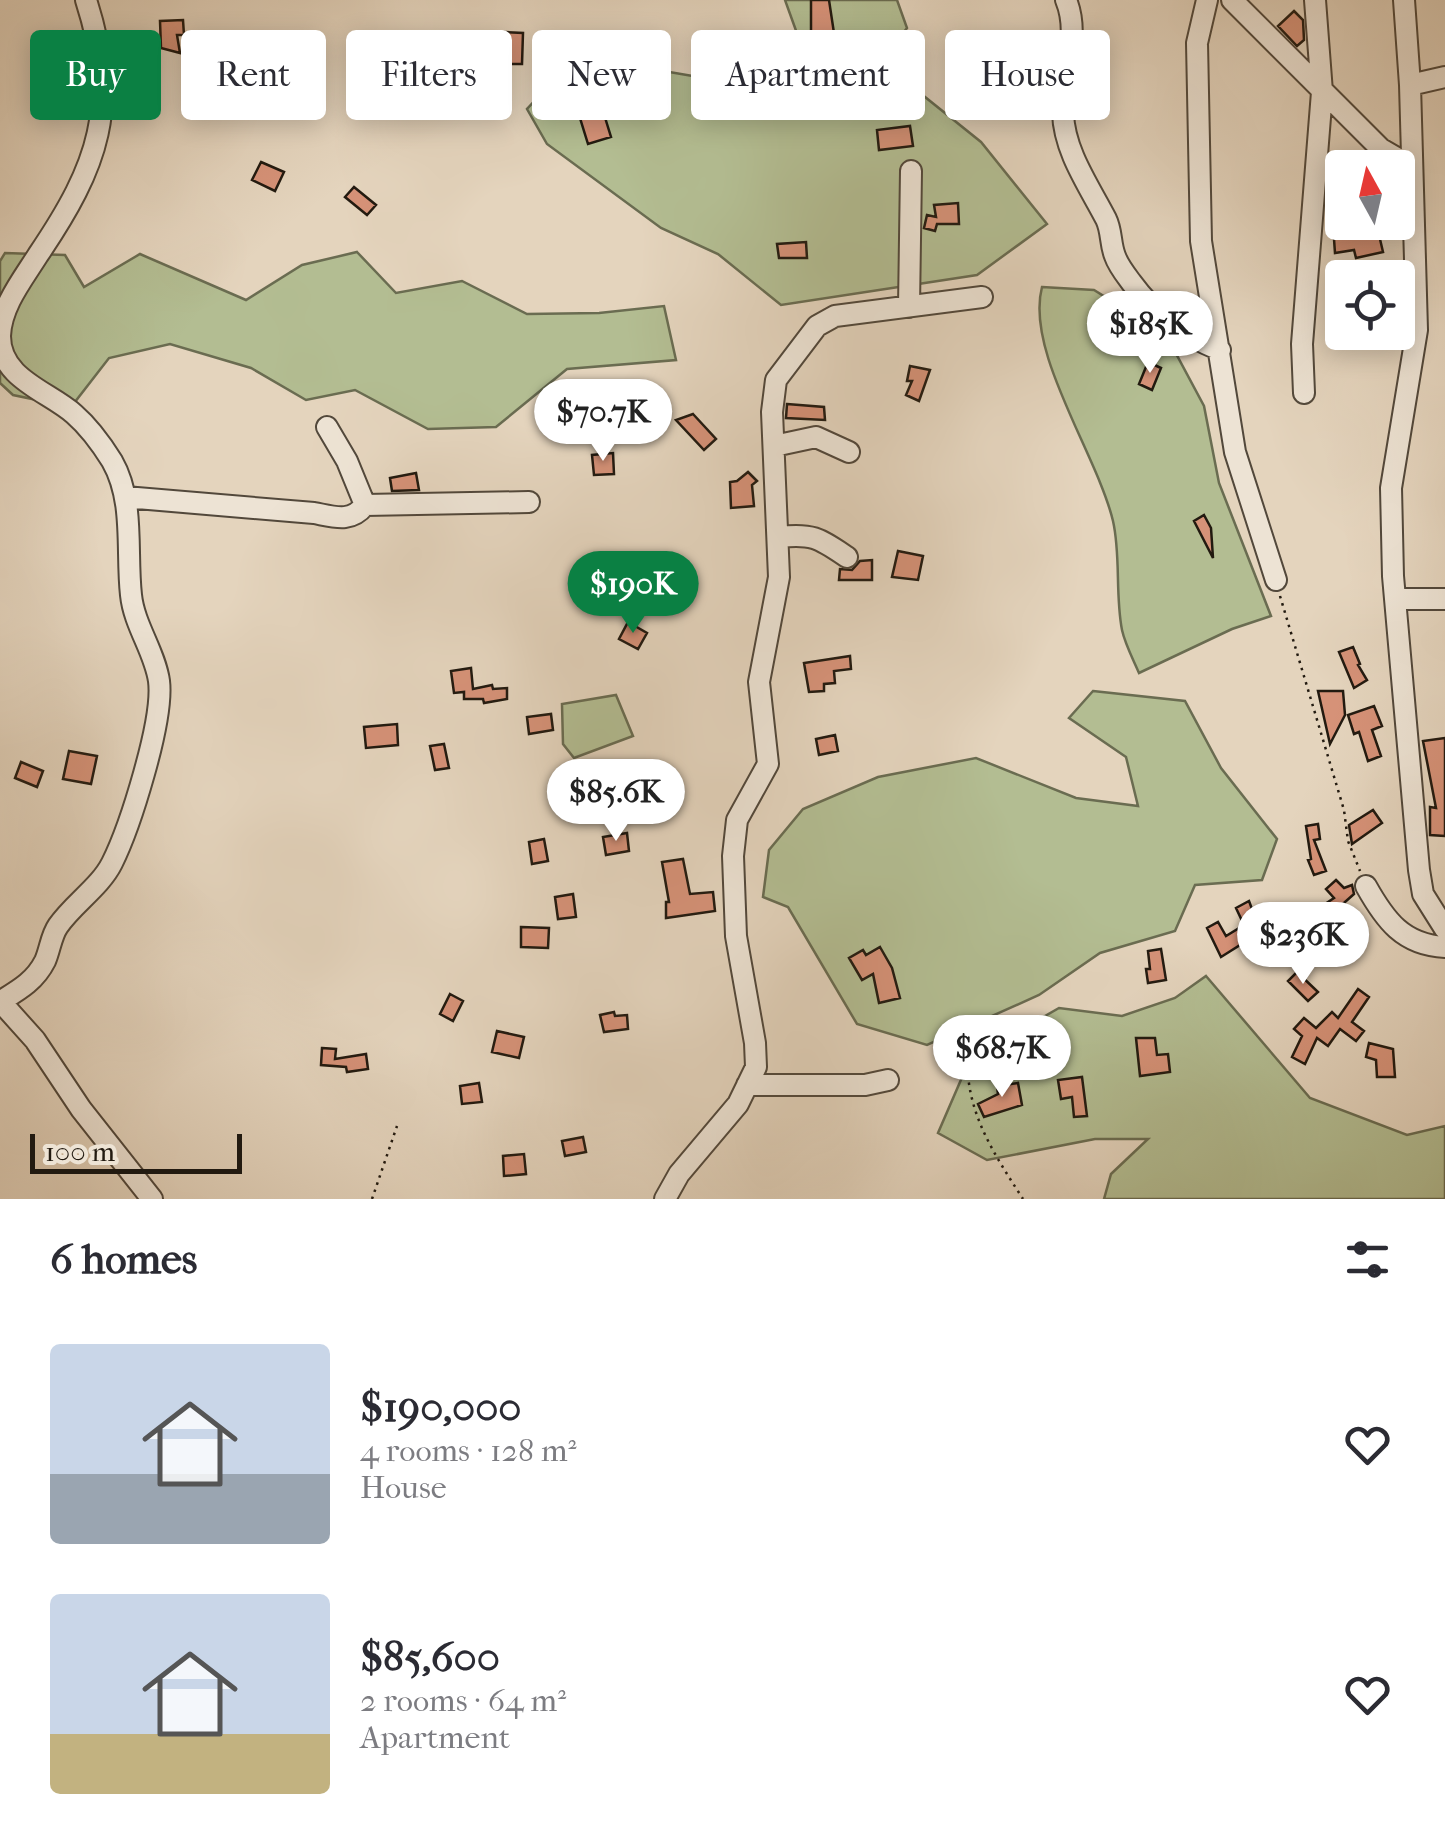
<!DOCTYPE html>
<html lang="en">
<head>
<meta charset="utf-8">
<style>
	:root { --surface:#fff; --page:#f7f7f7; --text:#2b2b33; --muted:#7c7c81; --accent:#0b8043 }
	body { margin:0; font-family:"IM FELL French Canon",serif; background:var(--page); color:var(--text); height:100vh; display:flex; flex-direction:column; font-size:38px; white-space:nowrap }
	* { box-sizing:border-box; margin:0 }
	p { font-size:32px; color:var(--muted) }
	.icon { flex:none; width:55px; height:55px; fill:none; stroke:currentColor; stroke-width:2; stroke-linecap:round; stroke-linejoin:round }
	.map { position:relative; height:1199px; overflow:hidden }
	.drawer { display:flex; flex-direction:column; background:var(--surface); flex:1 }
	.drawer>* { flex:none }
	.top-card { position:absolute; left:30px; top:30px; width:1385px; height:90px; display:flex; gap:20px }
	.needle { width:65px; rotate:352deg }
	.tools { position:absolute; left:1325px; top:150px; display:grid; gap:20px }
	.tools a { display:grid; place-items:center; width:90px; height:90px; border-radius:10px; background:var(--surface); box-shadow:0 5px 25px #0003; font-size:50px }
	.scale { position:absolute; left:30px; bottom:25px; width:212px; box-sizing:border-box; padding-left:10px; border:5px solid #221a10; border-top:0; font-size:28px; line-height:35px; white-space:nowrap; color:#221a10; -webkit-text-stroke:8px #ede3d4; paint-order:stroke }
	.price { position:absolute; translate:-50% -85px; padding:0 22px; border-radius:35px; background:#fff; color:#222; font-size:32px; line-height:65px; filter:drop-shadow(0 2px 5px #0008) }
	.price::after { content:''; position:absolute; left:50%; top:60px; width:30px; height:22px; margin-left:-15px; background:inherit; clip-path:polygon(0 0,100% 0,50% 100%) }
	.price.active { background:var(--accent); color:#fff }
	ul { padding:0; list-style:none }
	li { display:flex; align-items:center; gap:30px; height:250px; padding:0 50px }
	li span { display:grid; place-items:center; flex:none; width:280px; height:200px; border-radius:10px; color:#555 }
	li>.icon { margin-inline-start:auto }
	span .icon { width:120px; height:120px; fill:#fffc; stroke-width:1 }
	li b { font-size:42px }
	h2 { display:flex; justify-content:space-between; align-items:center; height:120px; padding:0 50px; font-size:42px }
	.pill { padding:0 35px; border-radius:10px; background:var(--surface); box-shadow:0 5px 25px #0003; font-size:35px; line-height:90px }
	.pill.active { background:var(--accent); color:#fff }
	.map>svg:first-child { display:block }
	.green { fill:#b3bd92; stroke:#6a6c51; stroke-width:2.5 }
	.building { fill:#d69278; stroke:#221a10; stroke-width:2.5 }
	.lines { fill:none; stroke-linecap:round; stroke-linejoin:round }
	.minor-casing { stroke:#52483b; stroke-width:24 }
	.path { stroke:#221a10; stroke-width:2.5; stroke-dasharray:2.5 5; stroke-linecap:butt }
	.minor { stroke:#ede3d4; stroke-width:20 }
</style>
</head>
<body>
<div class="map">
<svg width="1445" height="1199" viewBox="0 0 1445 1199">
	<rect width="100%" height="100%" fill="#e4d4bd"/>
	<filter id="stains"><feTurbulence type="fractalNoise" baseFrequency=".002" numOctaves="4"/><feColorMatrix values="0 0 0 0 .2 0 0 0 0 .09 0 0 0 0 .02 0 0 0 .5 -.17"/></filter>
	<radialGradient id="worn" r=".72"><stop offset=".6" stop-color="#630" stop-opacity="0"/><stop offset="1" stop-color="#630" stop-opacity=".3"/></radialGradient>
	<path class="green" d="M785,0H897L907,28L867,79L803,50Z
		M582,57L710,79L776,69L840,118L920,93L981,142L1047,224L977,275L781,305L718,254L661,228L547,144L527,109L559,75Z
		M357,252L396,293L462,281L527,314L599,313L664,306L676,360L567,369L496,427L428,429L355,390L306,400L251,368L170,344L109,358L71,407L13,395L0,383V261L5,253L65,255L84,287L140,254L246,300L302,265Z
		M1042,287L1094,290L1166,335L1204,406L1219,483L1271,616L1232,629L1139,673C1133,659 1125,644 1122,630C1115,594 1121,556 1113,521C1097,454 1025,352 1042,287Z
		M1093,691L1185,701L1221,768L1277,839L1262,880L1195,885L1175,931L1100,953L1039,995L927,1045L857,1024L788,907L763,897L769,850L803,809L878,777L976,758L1076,798L1138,806L1126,757L1069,718Z
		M616,695L633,736L574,758L563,744L562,704Z
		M1206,976L1310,1098L1407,1135L1445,1126V1199H1104L1111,1174L1148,1139H1095L987,1160L938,1133L970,1059L1059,1008L1122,1016L1175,998Z"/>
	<path class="building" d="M811,0H829L834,33L811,35Z
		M1294,11L1303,20L1304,40L1297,46L1278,26Z
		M183,20L184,35H177L180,53L161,48L160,21Z
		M505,32L523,33L522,64H503Z
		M115,77H130L131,98H116Z
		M603,111L611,137L588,144L580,118Z
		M910,126L913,146L879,150L877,130Z
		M261,162L284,172L275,191L252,180Z
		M354,187L376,205L367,215L345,197Z
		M958,203L959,224H937L935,231L924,228L927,215L936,217L934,205Z
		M1348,222H1376L1383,252L1356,258L1354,250L1335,253L1334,239L1352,237Z
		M806,242L807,258H779L777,244Z
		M1148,362L1161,368L1152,390L1139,384Z
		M910,366L930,370L919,401L906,395L912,381H907Z
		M787,404L824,407L825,420L786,418Z
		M693,414L716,439L704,450L676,420Z
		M613,453L614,474L594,475L592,455Z
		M748,472L757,481L752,485L754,506L731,508L730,482L737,481Z
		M416,473L419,490L392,491L390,478Z
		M1204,515L1211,528L1213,558L1194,521Z
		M898,551L923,556L918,580L892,577Z
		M872,560V580H839L840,569L852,570L860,561Z
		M628,622L647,633L638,649L619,639Z
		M1353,647L1360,664L1358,665L1367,680L1354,688L1339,652Z
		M850,656L851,669L834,671L835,683L824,684V691L809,692L804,663Z
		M471,668L473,689L492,685L493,689L507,688V699L484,703L483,699H464V692L454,693L451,671Z
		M1318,691H1343L1345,715L1330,744Z
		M1374,706L1382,726L1372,730L1381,756L1368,761L1359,732L1354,734L1348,715Z
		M551,714L553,730L529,734L527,717Z
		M397,724L398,745L366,748L364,727Z
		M835,735L838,751L819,755L816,739Z
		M1445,738V836L1430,835V807L1436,808L1423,741Z
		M444,744L449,768L435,770L430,746Z
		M69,751L97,756L91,784L63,779Z
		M21,762L43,771L37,787L15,778Z
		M1373,810L1382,823L1352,844L1349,825Z
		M1318,824L1320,839L1314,840L1326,871L1314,875L1308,860L1311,859L1306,826Z
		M627,833L629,851L606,855L603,837Z
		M544,839L548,861L532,864L529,842Z
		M683,859L690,894L713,892L715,911L666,918V902H669L662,862Z
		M1336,880L1344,888L1352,885L1354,894L1318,926L1310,914L1334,898L1326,889Z
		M573,894L576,917L558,919L555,897Z
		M1249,901L1262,936L1245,942L1221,957L1207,928L1218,922L1226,936L1244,925L1236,908Z
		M521,927L549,928L548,948L521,947Z
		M880,947L892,968L900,998L879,1003L873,974L862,980L849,958L863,950L866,955Z
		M1161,949L1166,980L1148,983L1146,969H1150L1148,951Z
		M1297,972L1318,992L1308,1001L1288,981Z
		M1358,989L1369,997L1352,1022L1364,1031L1356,1041L1340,1029L1328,1046L1317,1038L1305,1064L1292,1057L1302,1036L1294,1029L1304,1018L1316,1028L1332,1012L1338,1018Z
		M450,994L463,1001L453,1021L440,1014Z
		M614,1012L615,1016L627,1015L628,1029L604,1032L600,1015Z
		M497,1031L524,1037L519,1058L492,1052Z
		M1136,1038H1155L1157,1055L1168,1054L1170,1072L1140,1076Z
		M1369,1043L1393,1049L1395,1077H1377L1376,1060L1366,1057Z
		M322,1048L336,1049L335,1059L366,1054L368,1069L347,1072L346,1067L321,1065Z
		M1082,1077L1087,1116L1074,1117L1072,1097L1061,1099L1058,1080Z
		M479,1083L482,1102L462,1104L460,1086Z
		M1018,1083L1022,1105L984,1117L978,1104L998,1094L997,1086Z
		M583,1137L586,1152L565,1156L562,1141Z
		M524,1154L526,1174L504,1176L503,1156Z"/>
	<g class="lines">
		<g class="minor-casing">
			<path id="minor" d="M1066,0C1081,36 1062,76 1063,113C1064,151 1089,186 1106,219C1112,231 1110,244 1115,256C1118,265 1125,274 1131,282C1155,315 1182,334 1220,350
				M1207,0L1197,43L1201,241L1235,452L1276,580
				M1232,0L1381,149L1412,167
				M1404,0L1410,85L1417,330L1391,488L1393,576L1419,870L1423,894L1445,929
				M1410,85L1445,77
				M909,307L911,171
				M1304,393L1302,344L1322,92L1315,0
				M327,427L347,461L365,505
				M774,446L816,437L849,452
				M125,497L314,513C335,517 351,523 365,505L529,502
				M780,537C813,533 820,539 847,557
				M1396,599H1445
				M1366,886C1385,920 1403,945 1445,947
				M0,1001L35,1040L81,1109L152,1199
				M1,1001C19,990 35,981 45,961C50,950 51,936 58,926C73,904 100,887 112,863C130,827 164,720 159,681C155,652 134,625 131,595C126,551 135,501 112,461C102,445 89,427 74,414C48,391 0,379 0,336C1,306 23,279 38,255C99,165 120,106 86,0
				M747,1085H865L888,1080
				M665,1199L679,1174L738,1104L756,1067L755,1043L736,936L733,856L737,820L768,764L759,682L779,577L772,412L776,380L817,326L835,316L982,297"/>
		</g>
		<path class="path" d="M1280,596L1344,810L1348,841L1360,871
			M968,1075C972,1122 998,1160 1023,1199
			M372,1199L397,1126"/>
		<use href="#minor" class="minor"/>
	</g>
	<rect width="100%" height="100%" filter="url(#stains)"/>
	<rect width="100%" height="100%" fill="url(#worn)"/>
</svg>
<div class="tools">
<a><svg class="needle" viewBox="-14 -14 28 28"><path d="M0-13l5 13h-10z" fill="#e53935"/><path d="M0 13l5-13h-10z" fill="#7c7c81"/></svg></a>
<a><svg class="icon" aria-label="locate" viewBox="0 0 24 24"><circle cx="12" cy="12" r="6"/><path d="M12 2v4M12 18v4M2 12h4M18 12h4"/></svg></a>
</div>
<div class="scale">100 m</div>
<b class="price" style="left:1150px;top:376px">$185K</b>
<b class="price" style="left:603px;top:464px">$70.7K</b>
<b class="price active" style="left:633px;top:636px">$190K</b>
<b class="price" style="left:616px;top:844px">$85.6K</b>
<b class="price" style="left:1303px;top:987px">$236K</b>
<b class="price" style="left:1002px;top:1100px">$68.7K</b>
<div class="top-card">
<a class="pill active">Buy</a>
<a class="pill">Rent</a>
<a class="pill">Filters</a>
<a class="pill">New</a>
<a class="pill">Apartment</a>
<a class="pill">House</a>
</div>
</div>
<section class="drawer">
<h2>6 homes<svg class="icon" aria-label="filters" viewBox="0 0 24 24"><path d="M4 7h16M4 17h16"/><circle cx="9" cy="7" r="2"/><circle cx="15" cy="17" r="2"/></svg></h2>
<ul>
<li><span style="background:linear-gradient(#c9d6e8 65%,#9aa5b1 0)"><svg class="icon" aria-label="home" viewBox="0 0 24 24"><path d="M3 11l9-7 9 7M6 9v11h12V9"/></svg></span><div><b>$190,000</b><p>4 rooms · 128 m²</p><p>House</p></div><svg class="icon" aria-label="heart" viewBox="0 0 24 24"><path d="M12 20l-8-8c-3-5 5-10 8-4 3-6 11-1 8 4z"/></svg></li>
<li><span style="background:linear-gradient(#c9d6e8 70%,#c2b280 0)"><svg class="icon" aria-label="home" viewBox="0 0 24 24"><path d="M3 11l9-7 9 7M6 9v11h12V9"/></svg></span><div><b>$85,600</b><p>2 rooms · 64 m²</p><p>Apartment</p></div><svg class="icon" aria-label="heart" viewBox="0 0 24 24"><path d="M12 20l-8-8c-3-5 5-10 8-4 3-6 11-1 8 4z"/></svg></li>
</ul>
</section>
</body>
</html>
